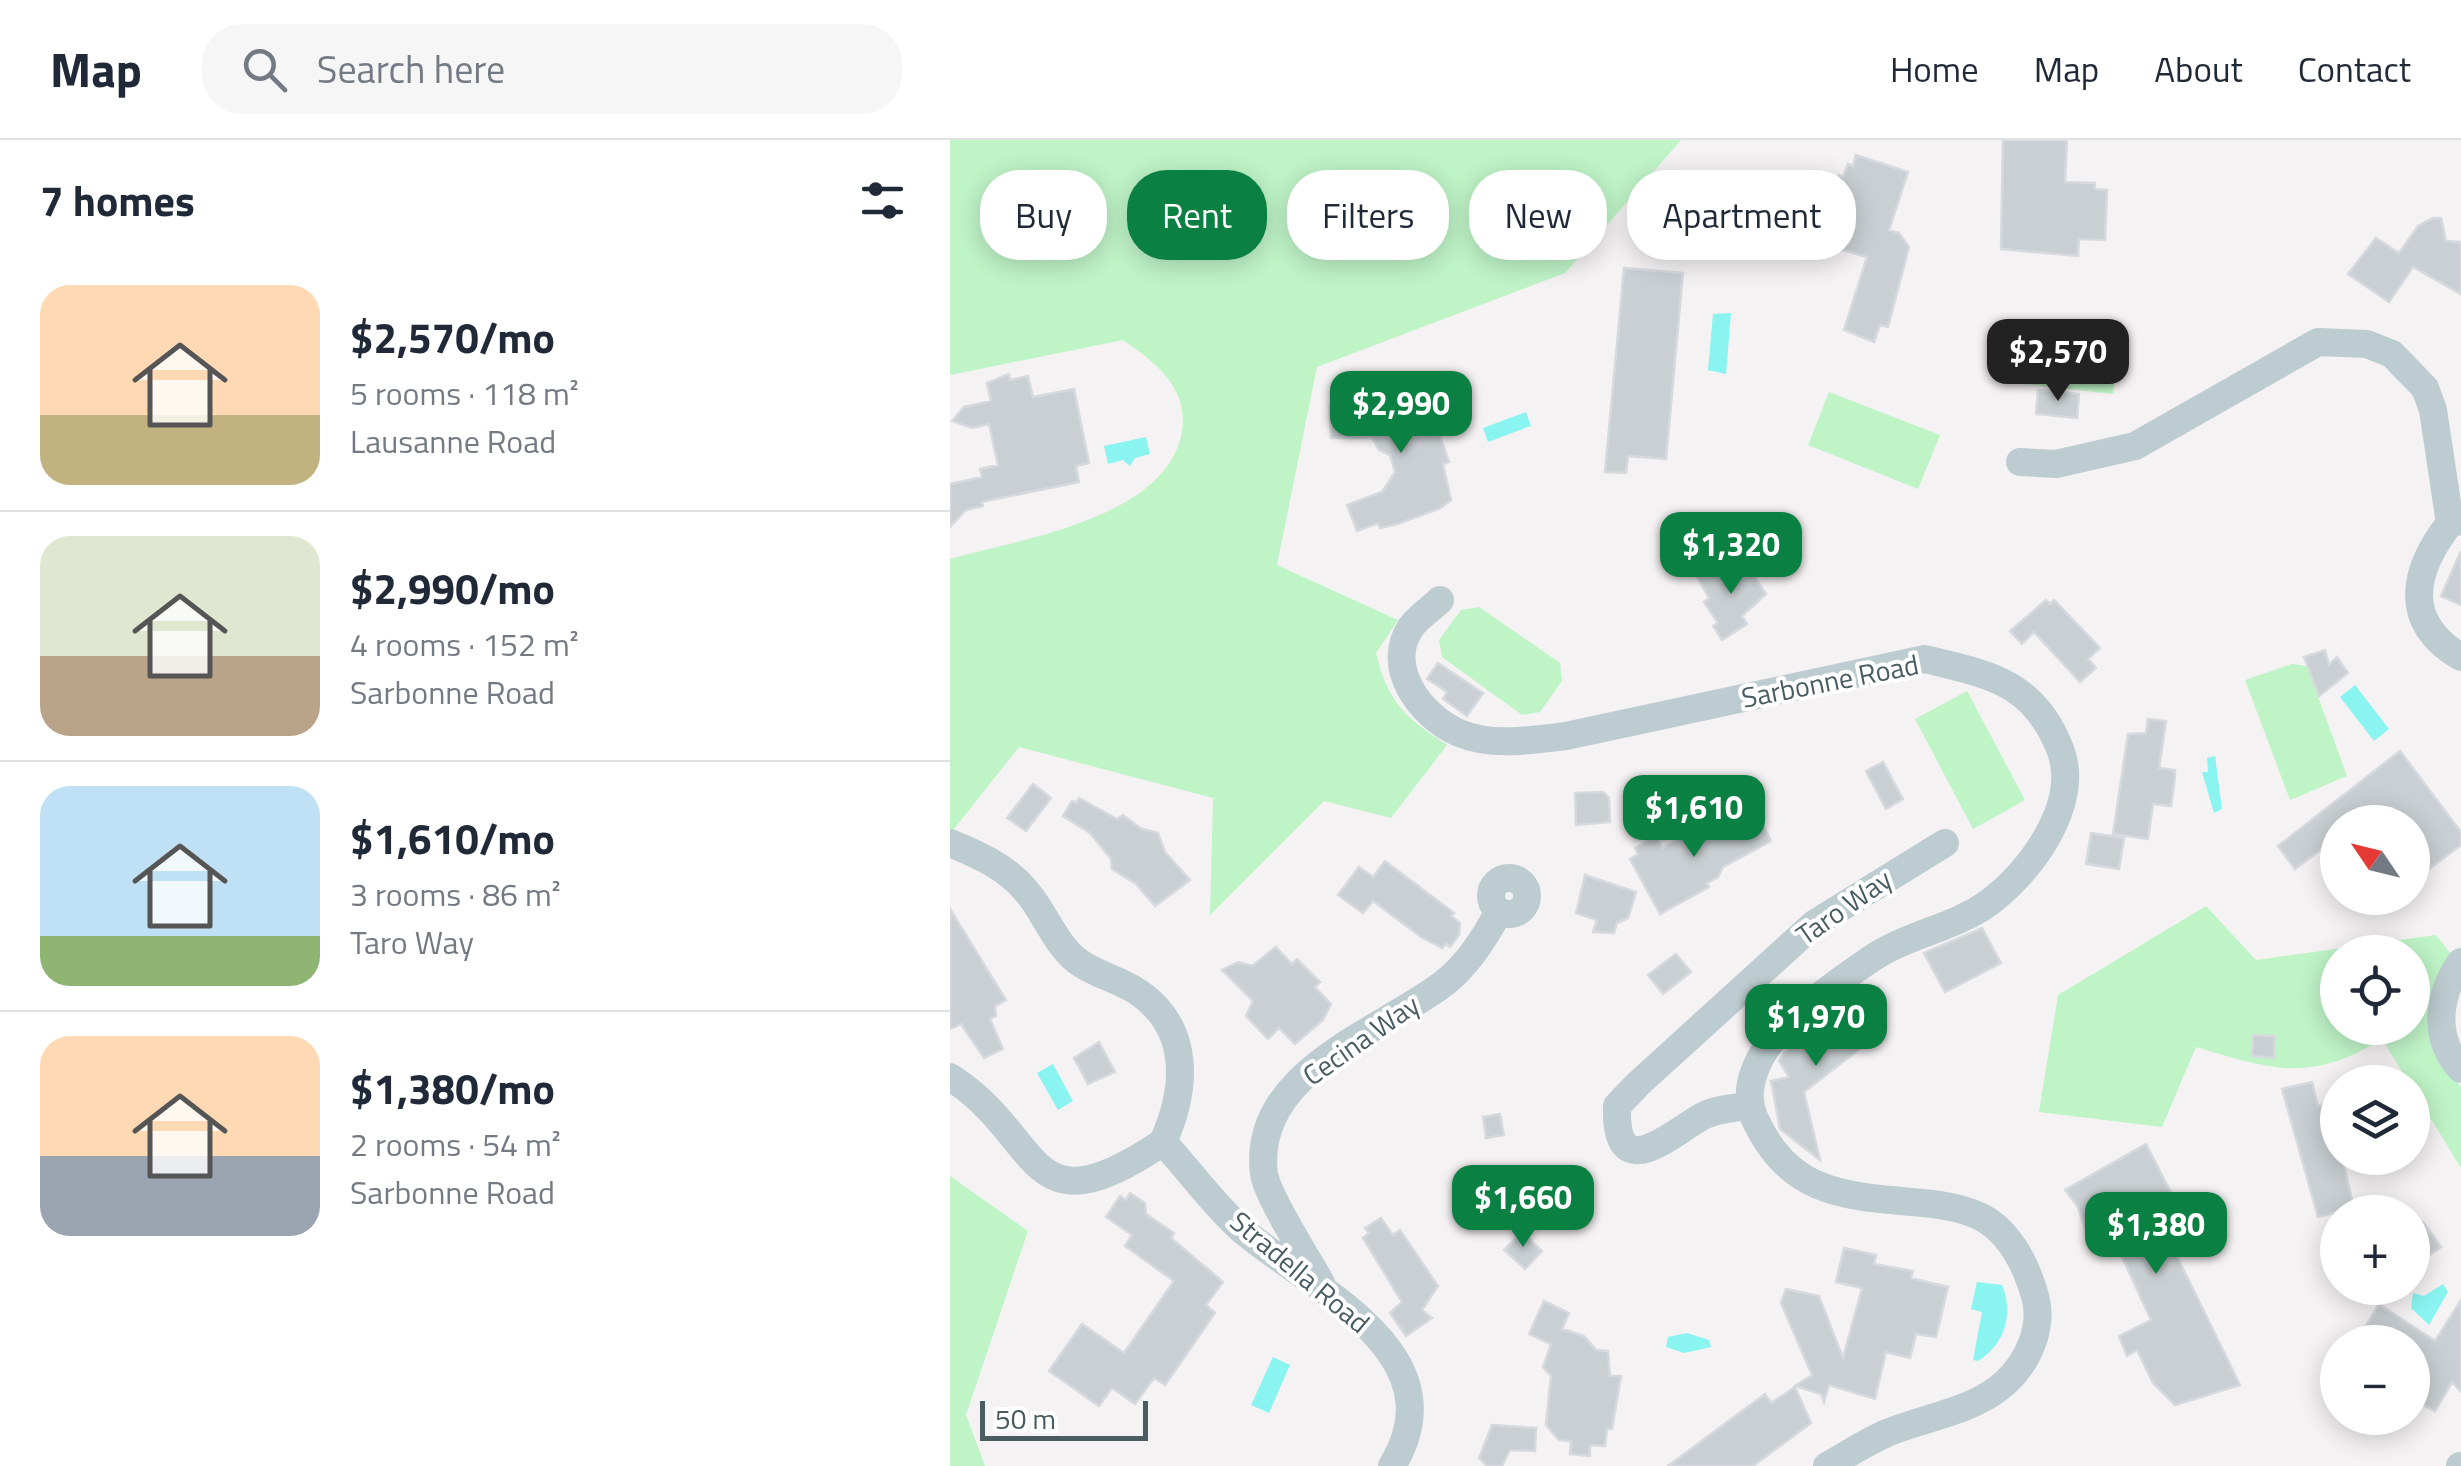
<!DOCTYPE html>
<html lang="en">
<head>
<meta charset="utf-8">
<style>
	:root { --surface:#fff; --page:#f6f6f7; --text:#1f2937; --muted:#747a83; --line:#e0e1e3; --accent:#0b8043 }
	body { margin:0; font-family:"Titillium Web",sans-serif; background:var(--page); color:var(--text); height:100vh; display:flex; flex-direction:column; font-size:38px; white-space:nowrap }
	* { box-sizing:border-box; margin:0 }
	p { font-size:32px; color:var(--muted) }
	.icon { flex:none; width:55px; height:55px; fill:none; stroke:currentColor; stroke-width:2; stroke-linecap:round; stroke-linejoin:round }
	.map { position:relative; flex:1; overflow:hidden }
	.sheet { display:flex; flex-direction:column; background:var(--surface); width:950px }
	.sheet>* { flex:none }
	.hud { position:absolute; left:30px; top:30px; width:950px; height:90px; display:flex; gap:20px }
	.needle { width:65px; rotate:305deg }
	.controls { position:absolute; left:1370px; top:665px; display:grid; gap:20px }
	.controls a { display:grid; place-items:center; width:110px; height:110px; border-radius:50%; background:var(--surface); box-shadow:0 5px 25px #0003; font-size:50px }
	.scale { position:absolute; left:30px; bottom:25px; width:168px; box-sizing:border-box; padding-left:10px; border:5px solid #485c62; border-top:0; font-size:28px; line-height:35px; white-space:nowrap; color:#485c62; -webkit-text-stroke:8px #fff; paint-order:stroke }
	.price { position:absolute; translate:-50% -85px; padding:0 22px; border-radius:20px; background:var(--accent); color:#fff; font-size:32px; line-height:65px; filter:drop-shadow(0 2px 5px #0008) }
	.price::after { content:''; position:absolute; left:50%; top:60px; width:30px; height:22px; margin-left:-15px; background:inherit; clip-path:polygon(0 0,100% 0,50% 100%) }
	.price.on { background:#222; color:#fff }
	ul { padding:0; list-style:none }
	li { display:flex; align-items:center; gap:30px; height:250px; padding:0 40px }
	li+li { border-top:2px solid var(--line) }
	li span { display:grid; place-items:center; flex:none; width:280px; height:200px; border-radius:30px; color:#555 }
	li>.icon { margin-inline-start:auto }
	span .icon { width:120px; height:120px; fill:#fffc; stroke-width:1 }
	li b { font-size:42px }
	h2 { display:flex; justify-content:space-between; align-items:center; height:120px; padding:0 40px; font-size:42px }
	.chip { padding:0 35px; border-radius:40px; background:var(--surface); box-shadow:0 5px 25px #0003; font-size:35px; line-height:90px }
	.chip.on { background:var(--accent); color:#fff }
	header { display:flex; align-items:center; gap:60px; box-sizing:border-box; height:140px; padding:0 50px; background:var(--surface); border-bottom:2px solid var(--line) }
	header strong { font-size:48px }
	nav { display:flex; gap:55px; margin-inline-start:auto; font-size:35px }
	.search { width:700px; height:90px; background:var(--page); display:flex; align-items:center; gap:25px; box-sizing:border-box; padding:0 35px; border-radius:40px; color:var(--muted); font-size:38px }
	main { display:flex; flex:1; min-height:0 }
	.map>svg:first-child { display:block }
	.green { fill:#bff4c7; fill-rule:evenodd }
	.water { fill:#89f4f0 }
	.building { fill:#c9cfd2; stroke:#d6dade; stroke-width:2.5 }
	.lines { fill:none; stroke-linecap:round; stroke-linejoin:round }
	.minor { stroke:#bdccd0; stroke-width:28 }
	.labels { text-anchor:middle; stroke-width:8; stroke-linejoin:round; paint-order:stroke }
	.street-label { font-size:28px; fill:#485c62; stroke:#fff }
</style>
</head>
<body>
<header>
<strong>Map</strong>
<div class="search"><svg class="icon" aria-label="search" viewBox="0 0 24 24"><circle cx="10" cy="10" r="6"/><path d="M15 15l6 6"/></svg>Search here</div>
<nav><a>Home</a><a>Map</a><a>About</a><a>Contact</a></nav>
</header>
<main>
<section class="sheet">
<h2>7 homes<svg class="icon" aria-label="filters" viewBox="0 0 24 24"><path d="M4 7h16M4 17h16"/><circle cx="9" cy="7" r="2"/><circle cx="15" cy="17" r="2"/></svg></h2>
<ul>
<li><span style="background:linear-gradient(#ffd9b3 65%,#c2b280 0)"><svg class="icon" aria-label="home" viewBox="0 0 24 24"><path d="M3 11l9-7 9 7M6 9v11h12V9"/></svg></span><div><b>$2,570/mo</b><p>5 rooms · 118 m²</p><p>Lausanne Road</p></div></li>
<li><span style="background:linear-gradient(#dfe7d0 60%,#b9a48a 0)"><svg class="icon" aria-label="home" viewBox="0 0 24 24"><path d="M3 11l9-7 9 7M6 9v11h12V9"/></svg></span><div><b>$2,990/mo</b><p>4 rooms · 152 m²</p><p>Sarbonne Road</p></div></li>
<li><span style="background:linear-gradient(#bfe0f5 75%,#8fb573 0)"><svg class="icon" aria-label="home" viewBox="0 0 24 24"><path d="M3 11l9-7 9 7M6 9v11h12V9"/></svg></span><div><b>$1,610/mo</b><p>3 rooms · 86 m²</p><p>Taro Way</p></div></li>
<li><span style="background:linear-gradient(#ffd9b3 60%,#9aa5b1 0)"><svg class="icon" aria-label="home" viewBox="0 0 24 24"><path d="M3 11l9-7 9 7M6 9v11h12V9"/></svg></span><div><b>$1,380/mo</b><p>2 rooms · 54 m²</p><p>Sarbonne Road</p></div></li>
</ul>
</section>
<div class="map">
<svg width="1511" height="1326" viewBox="0 0 1511 1326">
	<rect width="100%" height="100%" fill="#f5f2f3"/>
	<path class="green" d="M0,0H731L615,133L367,227L327,425L448,480L426,513C438,563 456,578 497,605L441,678L374,661L260,775L263,658L69,607L0,694V419C71,399 218,378 232,291C239,248 205,222 173,200L0,235Z
		M1055,181L1170,194L1163,254L1048,241Z
		M879,252L990,295L968,349L858,305Z
		M529,467L610,523L612,541L590,572L572,575L492,517L489,500L511,470Z
		M1342,524L1357,526L1397,636L1340,660L1295,540Z
		M1017,551L1075,660L1023,689L965,579Z
		M1256,766L1306,820L1486,795L1509,824L1499,933L1511,947V1028L1432,899C1361,943 1321,930 1246,907L1212,987L1089,972L1108,855ZM1388,812H1462V888H1388Z
		M0,1036L78,1091L16,1275L35,1326H0Z"/>
	<path class="water" d="M781,173L776,234L758,230L763,174Z
		M576,272L581,286L538,302L533,288Z
		M196,297L200,314L185,318L180,326L173,320L158,324L154,306Z
		M1405,545L1439,589L1424,601L1390,557Z
		M1265,616L1272,669L1264,673L1252,632H1258L1257,618Z
		M103,924L123,961L108,970L87,933Z
		M1027,1142L1052,1145C1064,1173 1055,1205 1028,1221L1023,1220L1032,1172L1021,1169Z
		M1493,1144L1498,1152L1479,1185L1461,1168L1463,1153L1474,1156Z
		M737,1193L759,1200L761,1207L734,1213L716,1207L718,1197Z
		M323,1217L340,1225L319,1273L301,1265Z"/>
	<path class="building" d="M1053,0H1117L1115,42L1145,43V49L1157,50L1155,100L1129,99L1128,116L1051,109Z
		M906,15L958,32L939,90L949,93L959,107L938,187L930,185L924,202L894,190L917,117L850,98L869,48L883,53L889,35L893,37L898,24L903,26Z
		M1483,78H1491L1496,101L1511,102V154L1463,127L1439,162L1398,134L1426,98L1449,113L1468,86Z
		M674,128L733,133L716,319L678,316L676,333L655,332Z
		M59,234L60,240L78,236L83,257L124,249L139,323L126,326L129,342L31,362L33,366L16,370L0,387V344L32,337L30,329L48,325L39,284L22,288L2,281L14,267L41,261L37,243Z
		M1088,250L1129,254L1127,278L1086,274Z
		M499,258L509,289L490,296L499,322L493,324L501,360L489,369L447,384L430,388L428,383L407,391L397,365L432,352L445,332L440,315L429,310L422,298H381L380,265L469,260L479,265Z
		M1511,411V465L1491,456Z
		M796,423L816,454L792,476L797,484L772,500L763,486L768,483L754,462L759,458L747,437L761,428L766,436L776,430L779,434Z
		M1096,460L1100,464L1104,460L1150,508L1138,519L1146,528L1130,542L1084,492L1072,504L1060,491Z
		M1375,510L1379,525L1387,517L1398,533L1369,556L1354,517Z
		M488,523L533,553L517,576L493,559L497,552L477,539Z
		M1198,579L1216,581L1209,628L1225,630V638L1221,666L1203,664L1198,699L1163,694L1178,594L1196,593Z
		M1450,611L1511,692V705L1462,742V682H1388V697L1345,729L1328,706Z
		M933,622L953,659L936,669L916,631Z
		M83,644L101,658L76,691L57,678Z
		M653,652L659,658L660,682L626,685L625,653Z
		M129,658L167,679L173,675L190,688L208,693L215,712L240,740L205,766L186,744L162,729L161,719L140,693L113,676L122,661L126,663Z
		M808,675L821,701L773,727L768,737L757,743L759,747L710,774L680,719L688,714L685,708L706,696L712,708L745,690L747,682L763,692L776,684L780,691Z
		M1141,693L1174,698L1169,729L1136,724Z
		M435,721L504,773L501,776L510,783L509,795L500,807L496,804L492,808L471,797L423,761L413,773L388,755L409,727L423,737Z
		M635,735L686,752L678,778L667,783L664,793L643,792L647,780L626,773Z
		M0,769L56,860L45,866L46,876L40,879L53,909L34,918L11,884L0,889Z
		M1032,788L1051,823L995,852L974,813Z
		M326,807L342,824L347,819L370,842L365,847L381,864L373,880L345,904L329,888L318,899L296,876L303,861L272,830L288,822L302,826Z
		M726,814L741,832L713,854L698,835Z
		M899,860L925,897L854,952L870,1020L830,989L821,941L839,937L829,921L835,912Z
		M1303,895L1325,896L1324,918L1302,916Z
		M149,902L165,932L138,944L124,918Z
		M1362,942L1368,966L1373,964L1383,1005L1387,1004L1388,1018H1392L1404,1068L1368,1077L1332,949Z
		M550,974L554,995L536,998L533,977Z
		M1196,1004L1235,1080L1215,1092L1290,1245L1225,1265L1203,1243L1187,1210L1177,1216L1169,1196L1201,1180L1156,1082L1136,1091L1128,1067L1115,1050Z
		M180,1053L195,1063L196,1074L224,1093L221,1098L273,1142L256,1165L265,1173L215,1245L204,1238L185,1264L162,1248L149,1266L99,1231L132,1184L174,1213L224,1141L175,1106L182,1095L156,1077L170,1056L176,1060Z
		M431,1078L443,1095L450,1090L488,1146L472,1170L482,1178L456,1196L440,1173L452,1162L413,1098L419,1093L415,1088Z
		M1473,1082L1491,1107L1462,1127V1089Z
		M572,1092L592,1111L575,1129L554,1110Z
		M894,1108L926,1115L924,1124L963,1131L961,1138L998,1147L986,1197L966,1194L960,1218L936,1212L925,1259L879,1245L874,1262L871,1254L845,1246L862,1235L831,1163L836,1149L869,1156L893,1218L912,1148L886,1142Z
		M1511,1160V1252L1502,1242L1485,1271L1467,1262L1471,1256L1467,1253L1476,1237L1466,1230L1470,1223L1462,1218V1202H1437L1414,1189L1429,1164L1485,1201Z
		M594,1161L619,1173L612,1189L634,1196L646,1210L658,1211L660,1236H671L662,1289H657L655,1306L640,1305V1316L620,1314L621,1301L609,1300L596,1285L601,1236L593,1227L601,1204L579,1194Z
		M845,1247L861,1283L803,1326H718L815,1254L821,1263Z
		M542,1285L586,1288L585,1311L560,1310L552,1326H537L529,1318Z"/>
	<g class="lines">
		<path class="minor" d="M1070,322L1106,324L1185,306L1368,202L1417,204L1442,214L1475,248L1483,270L1500,383
			M1511,381L1500,383C1463,430 1451,482 1511,517
			M490,460C481,469 468,477 461,487C434,527 470,576 509,593C542,607 582,600 616,596L975,519C1040,535 1084,542 1110,609C1132,664 1079,734 1037,764C1003,788 956,795 921,819C891,839 858,864 832,889C810,911 791,947 804,977C839,1056 896,1056 973,1063C994,1065 1020,1069 1038,1081C1063,1098 1077,1128 1085,1156C1094,1187 1078,1222 1055,1243C1023,1272 975,1277 937,1293C916,1302 897,1315 877,1326
			M0,703C29,715 57,727 77,752C95,773 105,803 126,820C145,835 169,839 188,852C241,888 237,949 213,1002C239,1030 263,1064 291,1089C362,1150 511,1212 442,1326
			M541 756a18 18 0 1 1 36 0a18 18 0 1 1-36 0Z
			M1511,822C1488,854 1482,898 1511,929
			M0,937C95,997 74,1096 213,1002
			M799,966C785,968 766,969 753,976C724,991 664,1050 667,966L688,944L864,784L995,703
			M371,1143C358,1119 318,1058 314,1034C301,933 428,893 493,844C518,825 535,798 549,771
			M1510,1326H1511"/>
	</g>
	<g class="labels">
		<g class="street-label">
			<text transform="translate(880 541) rotate(-11)" y="10">Sarbonne Road</text>
			<text transform="translate(894 767) rotate(-35)" y="10">Taro Way</text>
			<text transform="translate(411 900) rotate(-35)" y="10">Cecina Way</text>
			<text transform="translate(350 1132) rotate(40)" y="10">Stradella Road</text>
		</g>
	</g>
</svg>
<div class="controls">
<a><svg class="needle" viewBox="-14 -14 28 28"><path d="M0-13l5 13h-10z" fill="#e53935"/><path d="M0 13l5-13h-10z" fill="#747a83"/></svg></a>
<a><svg class="icon" aria-label="locate" viewBox="0 0 24 24"><circle cx="12" cy="12" r="6"/><path d="M12 2v4M12 18v4M2 12h4M18 12h4"/></svg></a>
<a><svg class="icon" aria-label="layers" viewBox="0 0 24 24"><path d="M12 4l9 5-9 5-9-5zM3 14l9 5 9-5"/></svg></a>
<a>+</a>
<a>−</a>
</div>
<div class="scale">50 m</div>
<b class="price on" style="left:1108px;top:264px">$2,570</b>
<b class="price" style="left:451px;top:316px">$2,990</b>
<b class="price" style="left:781px;top:457px">$1,320</b>
<b class="price" style="left:744px;top:720px">$1,610</b>
<b class="price" style="left:866px;top:929px">$1,970</b>
<b class="price" style="left:573px;top:1110px">$1,660</b>
<b class="price" style="left:1206px;top:1137px">$1,380</b>
<div class="hud">
<a class="chip">Buy</a>
<a class="chip on">Rent</a>
<a class="chip">Filters</a>
<a class="chip">New</a>
<a class="chip">Apartment</a>
</div>
</div>
</main>
</body>
</html>
